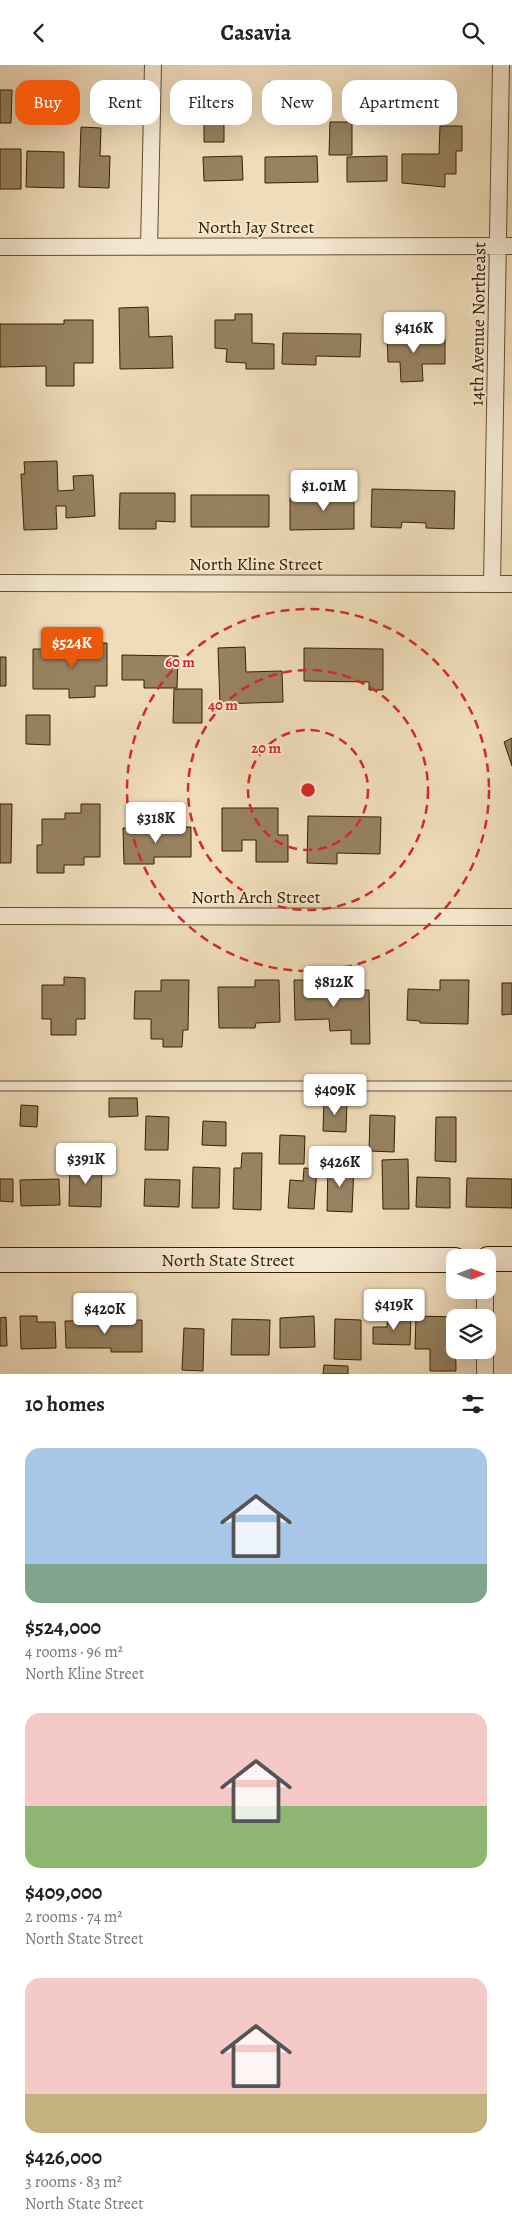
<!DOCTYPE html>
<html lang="en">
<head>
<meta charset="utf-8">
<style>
	:root { --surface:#fff; --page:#f6f6f6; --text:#222; --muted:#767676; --accent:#ea580c }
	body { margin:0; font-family:Alegreya,serif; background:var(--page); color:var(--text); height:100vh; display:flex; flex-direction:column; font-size:19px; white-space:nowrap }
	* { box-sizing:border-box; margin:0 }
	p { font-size:16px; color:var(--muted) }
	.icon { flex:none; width:28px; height:28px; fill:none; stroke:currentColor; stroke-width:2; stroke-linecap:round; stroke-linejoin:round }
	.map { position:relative; height:1309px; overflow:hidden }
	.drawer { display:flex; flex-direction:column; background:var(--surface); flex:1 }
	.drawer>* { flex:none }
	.top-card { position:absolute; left:15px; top:15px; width:482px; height:45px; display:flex; gap:10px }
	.needle { width:32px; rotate:90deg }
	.tools { position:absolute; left:446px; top:1184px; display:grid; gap:10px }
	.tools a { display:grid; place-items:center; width:50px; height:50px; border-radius:10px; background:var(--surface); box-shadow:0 5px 20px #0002; font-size:25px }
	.price { position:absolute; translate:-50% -42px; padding:0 11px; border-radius:5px; background:#fff; color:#222; font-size:16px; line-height:32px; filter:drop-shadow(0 1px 2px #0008) }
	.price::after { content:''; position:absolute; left:50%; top:30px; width:15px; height:11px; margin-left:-8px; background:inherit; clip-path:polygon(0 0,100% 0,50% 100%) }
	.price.selected { background:var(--accent); color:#fff }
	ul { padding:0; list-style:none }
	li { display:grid; align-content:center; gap:10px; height:265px; padding:0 25px }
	li span { display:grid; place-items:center; height:155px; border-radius:15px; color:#555 }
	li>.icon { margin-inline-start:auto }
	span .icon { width:90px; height:90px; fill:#fffc; stroke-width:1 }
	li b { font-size:21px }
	h2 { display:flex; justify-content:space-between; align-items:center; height:60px; padding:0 25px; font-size:21px }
	.chip { padding:0 18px; border-radius:15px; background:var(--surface); box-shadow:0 5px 20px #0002; font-size:18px; line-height:45px }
	.chip.selected { background:var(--accent); color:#fff }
	header { display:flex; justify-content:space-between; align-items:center; height:65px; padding:0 25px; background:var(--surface); font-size:22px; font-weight:600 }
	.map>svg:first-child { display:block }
	.building { fill:#978261; stroke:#372000 }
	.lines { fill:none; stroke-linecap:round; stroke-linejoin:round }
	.lane-casing { stroke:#654f2e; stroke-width:11 }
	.street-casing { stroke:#654f2e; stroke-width:18 }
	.secondary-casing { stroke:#372000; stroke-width:26 }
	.lane { stroke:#f5e8d2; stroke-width:9 }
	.street { stroke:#f5e8d2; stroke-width:16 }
	.secondary { stroke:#f5e8d2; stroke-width:24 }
	.ring { fill:none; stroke:#d62828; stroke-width:2.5; stroke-dasharray:9 6 }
	.labels { text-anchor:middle; stroke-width:4; stroke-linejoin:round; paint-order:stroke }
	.street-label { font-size:18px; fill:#372000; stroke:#f5e8d2 }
	.centre { fill:#d62828; stroke:#f5e8d2; stroke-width:2.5 }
	.ring-label { font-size:15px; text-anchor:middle; font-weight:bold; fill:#d62828; stroke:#f5e8d2; stroke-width:4; stroke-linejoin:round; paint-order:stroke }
</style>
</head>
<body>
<header><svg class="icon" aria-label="back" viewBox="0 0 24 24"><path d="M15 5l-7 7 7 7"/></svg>Casavia<svg class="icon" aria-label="search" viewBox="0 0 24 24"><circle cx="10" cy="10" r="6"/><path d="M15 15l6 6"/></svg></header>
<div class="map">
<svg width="512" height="1309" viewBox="0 0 512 1309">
	<rect width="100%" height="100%" fill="#efdcba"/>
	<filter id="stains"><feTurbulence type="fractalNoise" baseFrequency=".004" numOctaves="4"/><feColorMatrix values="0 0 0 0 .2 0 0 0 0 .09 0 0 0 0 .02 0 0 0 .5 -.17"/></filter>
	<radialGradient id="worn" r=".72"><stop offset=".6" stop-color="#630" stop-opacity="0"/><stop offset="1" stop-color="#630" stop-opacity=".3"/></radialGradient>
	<path class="building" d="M269,17L298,18L297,49L268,48Z
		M0,25H12L11,58H0Z
		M204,51H224V77H204Z
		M330,57H352V90H329Z
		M440,61H462V86H456V109H445V122L402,118V89H439Z
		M81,62L101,63L100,91H110L109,123L79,122Z
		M0,84H21V124H0Z
		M27,86L64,87V123L26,122Z
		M242,91L243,115L204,116L203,92Z
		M317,91L318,117L265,118V92Z
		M387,91V116L347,117V92Z
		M148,242L149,272L172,271L173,303L120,304L119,243Z
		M235,249H252V278L274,279V304H246V298L226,297L227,284L215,283V255H235Z
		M64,255H93V298H74V321H46V301L0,302V259H64Z
		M283,268L361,269L360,292L316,291V300L282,299Z
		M422,268V275L445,274V299H422L423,316L401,317L400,297H388L387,269Z
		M57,396L58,426L74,425L73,411L93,410L95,451L66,453V441H56L57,464L24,465L21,409H25L24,397Z
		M328,424H354V464L290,465V433H328Z
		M372,424L455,426L454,464L426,463V458L402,457L401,463L371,462Z
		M120,428H175V457L156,456V464H119Z
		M191,430H269V462H191Z
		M107,578V621H95V632L69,633V624H33V584H79V579Z
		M245,582L246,607L282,606L283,637L220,639L218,583Z
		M304,583L383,584V625H369V617L304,616Z
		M122,590L178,591L177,623H144V615H122Z
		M0,592H6V621H0Z
		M174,624H202V658H173Z
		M26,650H50V680L26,679Z
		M512,673V701L504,677Z
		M0,739H12L11,798H0Z
		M81,739H100V792H84V800H64V808H37V780H42V754H65V748H81Z
		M222,743H278V770H288V797H256V775H242V786H222Z
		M308,751L381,752L380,789L337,788V799L307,798Z
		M191,762V792H154V799H124L123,763Z
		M64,912L85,913V954H76V970H51V954H42V920H64Z
		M161,915H189L188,965H183L182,982H163V974H151V954H134L135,926H161Z
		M255,915H279L280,957L256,958L255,963H219L218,922H255Z
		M294,915H332L333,926L369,925L370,979H351V965L330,966L329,954L295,955Z
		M440,915H469L468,959L420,958V956L407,955L408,924L440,925Z
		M502,918H512V949L502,950Z
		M109,1033H137L138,1051L109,1052Z
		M324,1035L347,1036L346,1067L323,1066Z
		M21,1040L38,1041L37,1062L20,1061Z
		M370,1050L395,1051L394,1087L369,1086Z
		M146,1051L169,1052L168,1085H145Z
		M436,1052H456V1097L435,1096Z
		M203,1056L226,1057V1081L202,1080Z
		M280,1070L305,1071L304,1099H279Z
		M242,1088H262L261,1145L233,1144L234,1103H241Z
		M408,1094L409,1144H383L382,1095Z
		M70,1099H102L101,1142L69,1141Z
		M328,1099L354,1100L352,1147L327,1146Z
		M193,1102L220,1103L219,1143H192Z
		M304,1103L317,1104L314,1144L288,1143L290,1115L303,1116Z
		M417,1112L450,1113V1143L416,1142Z
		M467,1113L512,1114V1143L466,1142Z
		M0,1114H13V1137L0,1136Z
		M59,1114L60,1140L21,1141L20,1115Z
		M145,1114L180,1115L179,1142L144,1141Z
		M388,1249H411L410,1280L373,1279V1262H387Z
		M20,1251H37V1257H55L56,1283L21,1284Z
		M314,1251L315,1282L280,1283V1253Z
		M416,1251L457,1252H455L456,1306H430V1284H415Z
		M6,1252L7,1281H0V1253Z
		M232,1254L270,1255L269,1290H231Z
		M335,1254L361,1255V1295L334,1294Z
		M142,1255V1287H111V1283H66L65,1256Z
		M184,1263L204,1264L203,1306L182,1305Z
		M324,1300L348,1301V1309H323Z"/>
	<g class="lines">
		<g class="lane-casing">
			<path id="lane" d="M0,1021H512"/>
		</g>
		<g class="street-casing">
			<path id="street" d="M0,182L512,181
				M149,182L153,0
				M0,518L512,519
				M492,519L501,0
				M0,851L512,852
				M485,1252V1225
				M485,1309V1285"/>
		</g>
		<g class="secondary-casing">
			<path id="secondary" d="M488,1194H512
				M0,1195H455"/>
		</g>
		<use href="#lane" class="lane"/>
		<use href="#street" class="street"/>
		<use href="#secondary" class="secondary"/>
	</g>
	<g class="ring">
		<circle cx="308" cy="725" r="60"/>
		<circle cx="308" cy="725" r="120"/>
		<circle cx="308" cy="725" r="181"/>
	</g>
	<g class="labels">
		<g class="street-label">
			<text x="256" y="168">North Jay Street</text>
			<text transform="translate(478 259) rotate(-89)" y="6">14th Avenue Northeast</text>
			<text x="256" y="505">North Kline Street</text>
			<text x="256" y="838">North Arch Street</text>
			<text x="228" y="1201">North State Street</text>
		</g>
	</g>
	<circle cx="308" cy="725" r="8" class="centre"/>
	<g class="ring-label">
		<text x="180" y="602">60 m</text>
		<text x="223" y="645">40 m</text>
		<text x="266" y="688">20 m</text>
	</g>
	<rect width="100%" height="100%" filter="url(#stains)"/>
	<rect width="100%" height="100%" fill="url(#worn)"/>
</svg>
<div class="tools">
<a><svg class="needle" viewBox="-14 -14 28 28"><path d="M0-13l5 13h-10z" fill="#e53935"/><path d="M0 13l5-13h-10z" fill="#767676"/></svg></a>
<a><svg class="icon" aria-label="layers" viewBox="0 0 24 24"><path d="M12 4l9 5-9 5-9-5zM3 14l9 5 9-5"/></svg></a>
</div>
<b class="price" style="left:414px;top:289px">$416K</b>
<b class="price" style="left:324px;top:447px">$1.01M</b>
<b class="price selected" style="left:72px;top:604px">$524K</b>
<b class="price" style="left:156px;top:779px">$318K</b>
<b class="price" style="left:334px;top:943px">$812K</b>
<b class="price" style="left:335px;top:1051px">$409K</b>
<b class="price" style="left:86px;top:1120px">$391K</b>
<b class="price" style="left:340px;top:1123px">$426K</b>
<b class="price" style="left:394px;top:1266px">$419K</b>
<b class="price" style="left:105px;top:1270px">$420K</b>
<div class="top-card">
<a class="chip selected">Buy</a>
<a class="chip">Rent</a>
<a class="chip">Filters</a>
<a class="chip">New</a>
<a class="chip">Apartment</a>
</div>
</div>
<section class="drawer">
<h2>10 homes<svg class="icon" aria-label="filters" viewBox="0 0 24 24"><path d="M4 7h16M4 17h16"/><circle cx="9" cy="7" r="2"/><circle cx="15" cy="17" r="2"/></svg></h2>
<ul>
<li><span style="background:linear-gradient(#a9c7e8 75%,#7fa58c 0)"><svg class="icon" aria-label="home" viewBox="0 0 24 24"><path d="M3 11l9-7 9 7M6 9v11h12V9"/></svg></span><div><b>$524,000</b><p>4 rooms · 96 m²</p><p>North Kline Street</p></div></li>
<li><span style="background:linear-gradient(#f6c9c9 60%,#8fb573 0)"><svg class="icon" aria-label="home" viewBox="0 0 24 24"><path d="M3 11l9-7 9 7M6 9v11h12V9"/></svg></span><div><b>$409,000</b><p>2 rooms · 74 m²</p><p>North State Street</p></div></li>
<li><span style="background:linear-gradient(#f6c9c9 75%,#c2b280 0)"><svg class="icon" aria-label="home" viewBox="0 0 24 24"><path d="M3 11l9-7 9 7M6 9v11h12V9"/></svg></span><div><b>$426,000</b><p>3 rooms · 83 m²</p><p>North State Street</p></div></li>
</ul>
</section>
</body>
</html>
